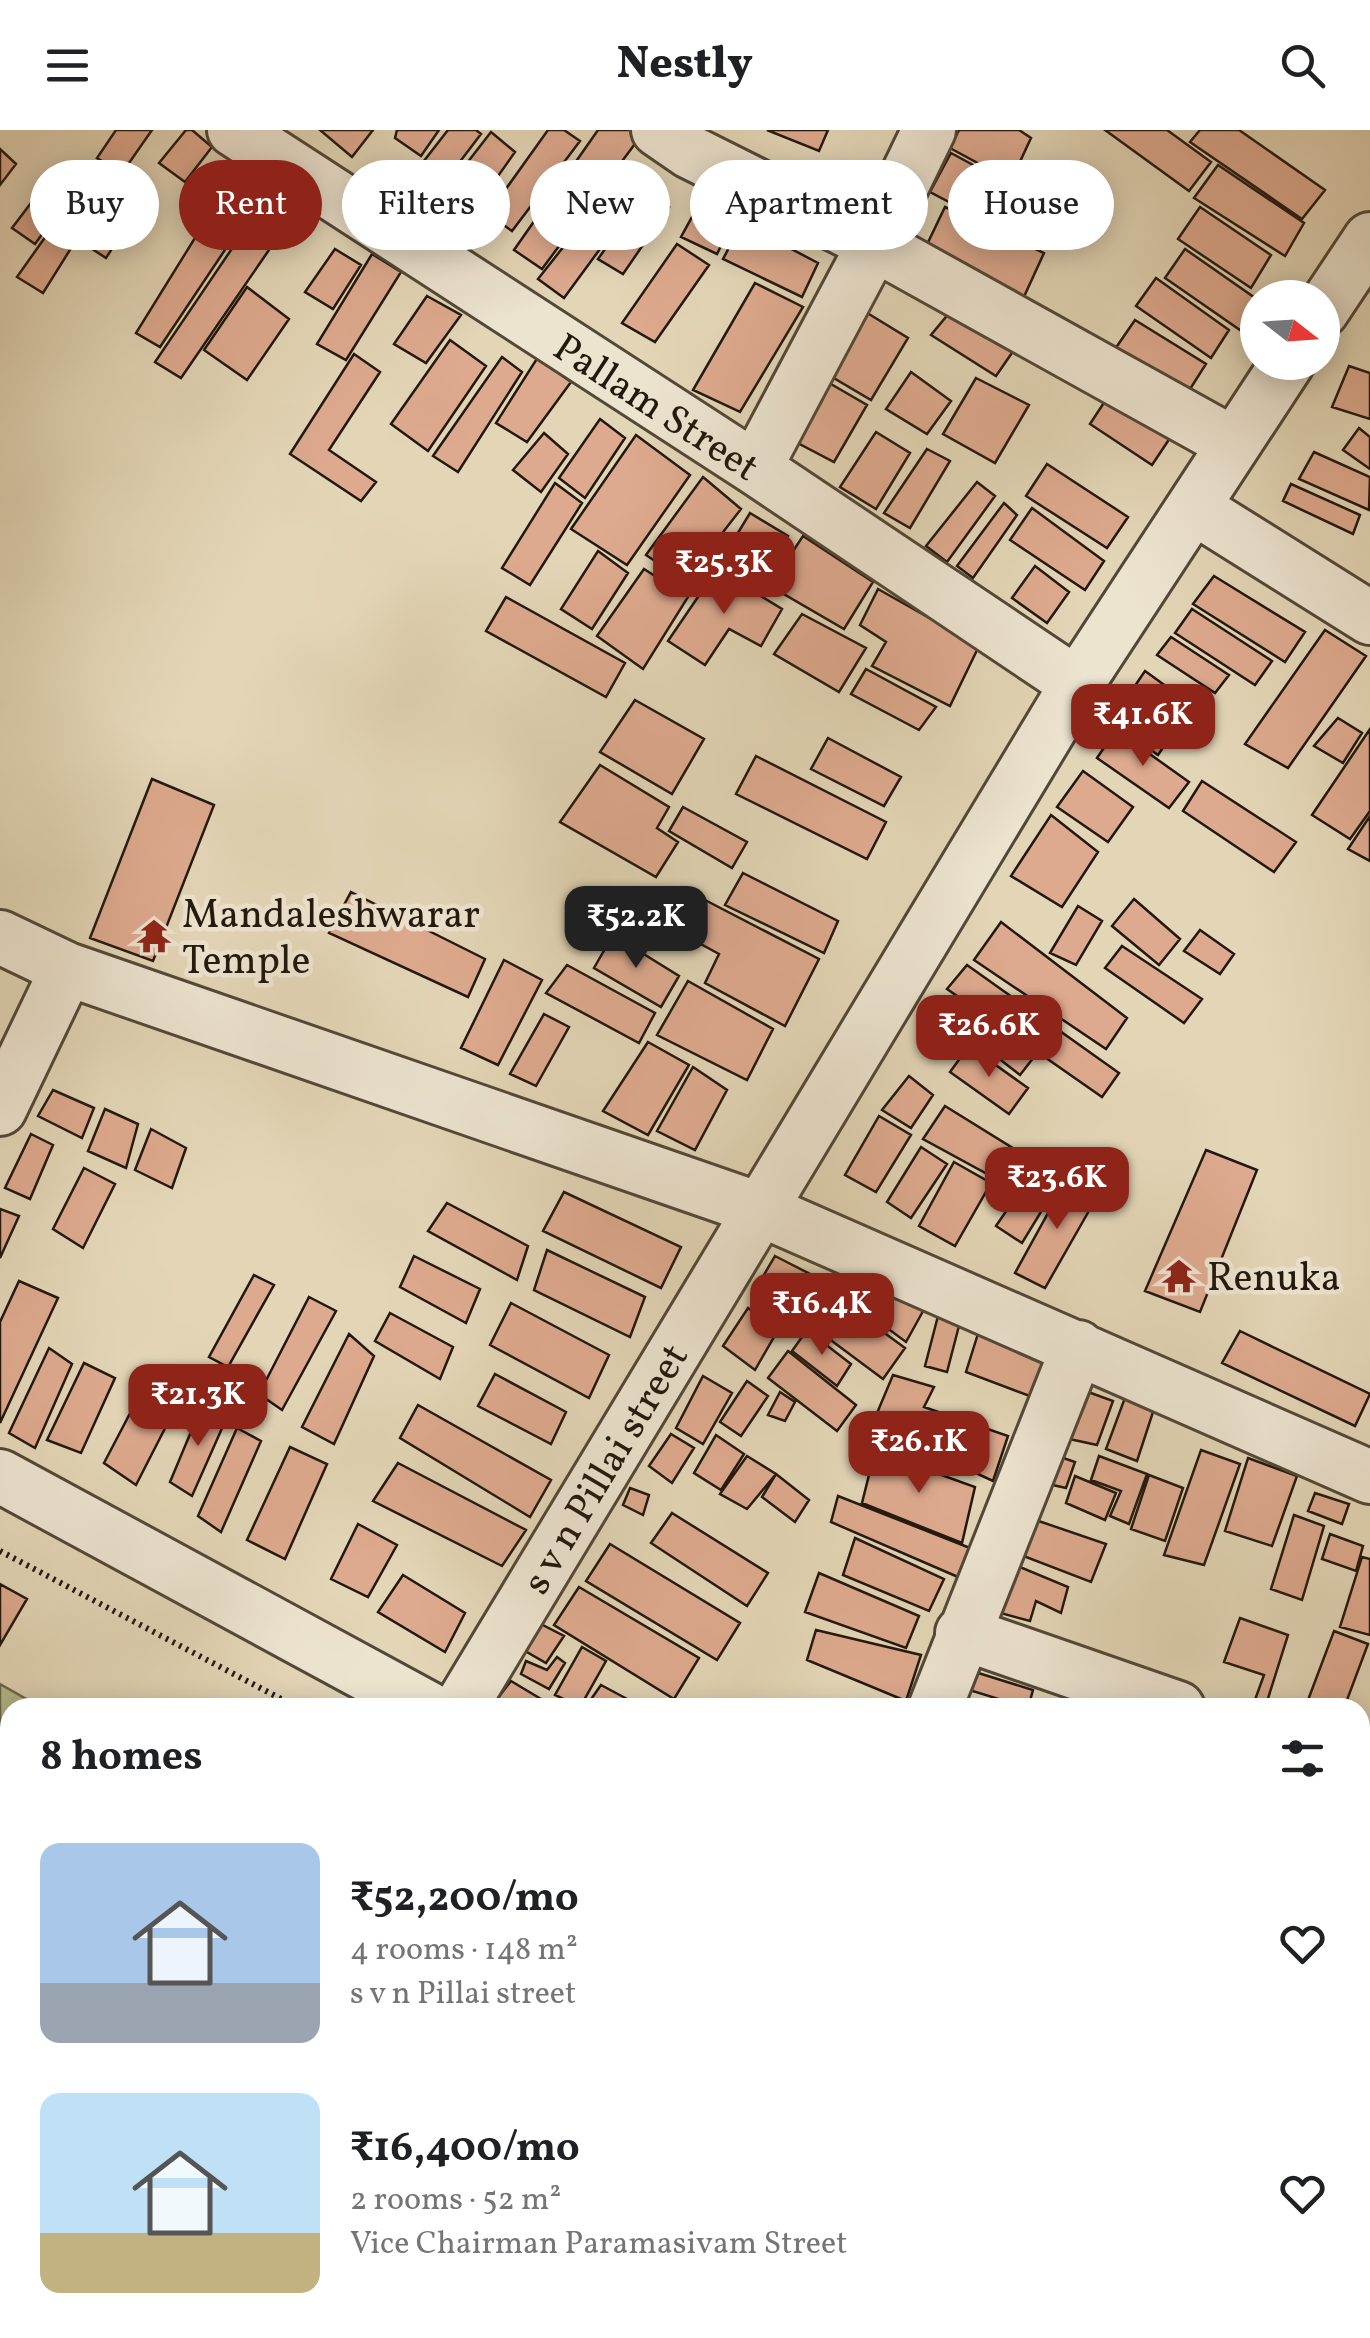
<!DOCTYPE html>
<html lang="en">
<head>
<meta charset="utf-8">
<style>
	:root { --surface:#fff; --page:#f2f2f2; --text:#202124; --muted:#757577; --accent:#8f2418 }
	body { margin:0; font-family:Vollkorn,serif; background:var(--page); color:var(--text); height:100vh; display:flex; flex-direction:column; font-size:38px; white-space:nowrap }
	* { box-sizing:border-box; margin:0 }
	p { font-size:32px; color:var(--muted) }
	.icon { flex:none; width:55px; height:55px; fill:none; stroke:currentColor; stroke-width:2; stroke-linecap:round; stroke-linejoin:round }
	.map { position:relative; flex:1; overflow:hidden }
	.sheet { position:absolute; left:0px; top:1568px; width:1370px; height:642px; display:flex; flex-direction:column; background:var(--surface); border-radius:30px 30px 0 0; box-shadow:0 5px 25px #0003 }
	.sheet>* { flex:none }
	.guide { position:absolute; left:30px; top:30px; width:1310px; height:90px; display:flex; gap:20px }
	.needle { width:65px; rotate:107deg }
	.tools { position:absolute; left:1240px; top:150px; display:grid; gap:20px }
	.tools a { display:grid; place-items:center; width:100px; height:100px; border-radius:50%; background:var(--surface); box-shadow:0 5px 25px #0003; font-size:50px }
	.price { position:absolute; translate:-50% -85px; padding:0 22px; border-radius:20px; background:var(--accent); color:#fff; font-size:32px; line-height:65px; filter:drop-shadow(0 2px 5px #0008) }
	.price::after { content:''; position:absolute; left:50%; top:60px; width:30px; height:22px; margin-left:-15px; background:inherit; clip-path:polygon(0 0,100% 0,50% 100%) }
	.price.active { background:#222; color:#fff }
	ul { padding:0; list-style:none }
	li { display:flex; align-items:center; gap:30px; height:250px; padding:0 40px }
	li span { display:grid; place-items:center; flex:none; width:280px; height:200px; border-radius:20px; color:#555 }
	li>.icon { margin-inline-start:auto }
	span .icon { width:120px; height:120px; fill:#fffc; stroke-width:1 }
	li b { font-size:42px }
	h2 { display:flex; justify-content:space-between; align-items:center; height:120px; padding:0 40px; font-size:42px }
	.tag { padding:0 35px; border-radius:45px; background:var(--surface); box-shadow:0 5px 25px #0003; font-size:35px; line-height:90px }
	.tag.active { background:var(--accent); color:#fff }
	header { display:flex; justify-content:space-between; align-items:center; height:130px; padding:0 40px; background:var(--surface); font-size:45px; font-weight:800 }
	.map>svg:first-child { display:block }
	.green { fill:#b5bd8d; stroke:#6c6a4c; stroke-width:2.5 }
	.building { fill:#deaa8f; stroke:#22180c; stroke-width:2.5 }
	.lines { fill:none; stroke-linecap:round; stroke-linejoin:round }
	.minor-casing { stroke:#524837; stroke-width:58 }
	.major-casing { stroke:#22180c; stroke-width:60 }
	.highway-casing { stroke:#22180c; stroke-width:60 }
	.path { stroke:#22180c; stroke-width:6; stroke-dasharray:2.5 5; stroke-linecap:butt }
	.minor { stroke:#ede4d0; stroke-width:52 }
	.major { stroke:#e2bb7c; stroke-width:55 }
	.highway { stroke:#e2bb7c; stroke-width:55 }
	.labels { text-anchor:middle; stroke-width:9; stroke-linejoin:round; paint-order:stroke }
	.street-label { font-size:40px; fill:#22180c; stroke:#ede4d0 }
	.poi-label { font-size:40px; fill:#22180c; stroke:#ede4d0; text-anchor:start }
</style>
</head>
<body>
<header><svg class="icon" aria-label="menu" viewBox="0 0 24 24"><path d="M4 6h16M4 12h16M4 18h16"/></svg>Nestly<svg class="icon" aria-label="search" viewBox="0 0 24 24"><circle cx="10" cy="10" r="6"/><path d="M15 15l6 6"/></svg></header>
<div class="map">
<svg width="1370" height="2208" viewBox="0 0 1370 2208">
	<rect width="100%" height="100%" fill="#e3d6b7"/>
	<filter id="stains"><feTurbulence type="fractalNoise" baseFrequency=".002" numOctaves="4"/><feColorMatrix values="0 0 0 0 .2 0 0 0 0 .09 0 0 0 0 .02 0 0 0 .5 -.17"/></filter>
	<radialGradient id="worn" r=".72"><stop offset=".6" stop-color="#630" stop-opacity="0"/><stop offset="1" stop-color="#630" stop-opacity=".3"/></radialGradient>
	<path class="green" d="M0,1554L37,1575L35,1577L10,1578V1622L0,1639Z"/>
	<path class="building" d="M116,0H152L122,43L97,28Z
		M186,0H192L212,17L185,52L159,33Z
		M320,0H373L352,27Z
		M397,0H439L421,26L395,8Z
		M448,0H476L481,4L430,71L406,54Z
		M548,0H564L580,11L512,101L488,84Z
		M598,0H639L643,3L542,139L514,120Z
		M767,0H828L819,21Z
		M959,0H1019L1031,8L1011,51L950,18Z
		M1105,0H1167L1211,32L1189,61Z
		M1200,0H1239L1325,60L1302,89L1190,12Z
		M491,2L515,22L479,73L453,51Z
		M0,19L16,34L0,55Z
		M951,23L1010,55L991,94L930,62Z
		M1218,35L1304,93L1285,126L1194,68Z
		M239,37L267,57L160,217L136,203Z
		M127,41L150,59L106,128L80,111Z
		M53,44L74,60L35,114L12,98Z
		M621,44L641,63L564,168L538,149Z
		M89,45L108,59L43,163L17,147Z
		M714,47L746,64L717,124L681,107Z
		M647,60L669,77L623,144L598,129Z
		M269,64L293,85L181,248L155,232Z
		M945,77L1044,123L1022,171L921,127Z
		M1200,77L1271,125L1251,158L1178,109Z
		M742,93L818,133L802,167L723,129Z
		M677,114L709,135L655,212L622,193Z
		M335,119L361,135L333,179L305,162Z
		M1185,119L1258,170V177L1240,200L1165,148Z
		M372,124L401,142L346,230L317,214Z
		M1156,148L1229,200L1211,228L1136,176Z
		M755,153L803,177L740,282L693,260Z
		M247,157L289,189L247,250L204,220Z
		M427,166L461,185L426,233L394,214Z
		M955,176L1016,217L996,246L931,205Z
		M864,181L908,208L871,270L827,244Z
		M1135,190L1206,234L1185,267L1113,222Z
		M450,210L486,236L428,321L391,294Z
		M354,224L380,242L329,320L376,352L361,371L290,324Z
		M502,227L522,242L458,342L433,326Z
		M538,227L571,252L527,312L496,293Z
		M1349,236L1370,243V289L1332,277Z
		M911,242L951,271L927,304L886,279Z
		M976,248L1029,275L995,333L943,304Z
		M824,250L867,275L834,332L792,310Z
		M1109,265L1172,305L1152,335L1090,294Z
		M600,289L625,308L585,368L559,348Z
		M1359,298L1370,307V339L1343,320Z
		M876,302L910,323L876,379L840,357Z
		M544,303L568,324L541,362L513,340Z
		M636,305L690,345L627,435L571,399Z
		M927,319L950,331L910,398L884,383Z
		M1314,322L1370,347L1369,380L1299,349Z
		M1047,334L1128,387L1107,418L1026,366Z
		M703,347L741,379L685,451L646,425Z
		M977,352L995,366L947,432L926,416Z
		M555,353L582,373L530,455L502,438Z
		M1291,354L1360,385L1353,404L1283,371Z
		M1004,373L1017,385L973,448L957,436Z
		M1032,378L1104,431L1085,460L1010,410Z
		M750,383L788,406L760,456L719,434Z
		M803,406L873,452L844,499L770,456Z
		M598,421L628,443L592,499L561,479Z
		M1035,436L1069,462L1047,493L1012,468Z
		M644,439L688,467L643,539L597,506Z
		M717,439L782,479L761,516L729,499L705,535L668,511Z
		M1214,446L1305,502L1285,532L1193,474Z
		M878,459L979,516L950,576L872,536L886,512L860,495Z
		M506,467L625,533L606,567L486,501Z
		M1192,479L1272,531L1255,555L1175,503Z
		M802,484L866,518L839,562L774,524Z
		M1325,500L1366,526L1288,638L1245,614Z
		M1171,507L1229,545L1215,563L1157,525Z
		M866,539L936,577L919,600L851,564Z
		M1145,541L1192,575L1158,625L1111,591Z
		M635,570L704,609L672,664L600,622Z
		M1338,588L1362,603L1343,633L1314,616Z
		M1370,599V681L1350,709L1312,685Z
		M1116,600L1189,652L1169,678L1097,628Z
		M828,608L901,647L884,676L811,639Z
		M756,626L886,692L867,729L736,664Z
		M600,635L669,677L657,698L678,712L656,747L560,692Z
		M1083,641L1133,677L1108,712L1057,677Z
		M152,649L214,675L153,831L90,808Z
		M1202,651L1296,712L1274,742L1183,681Z
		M683,677L747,712L732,738L669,701Z
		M1051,685L1098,722L1062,777L1011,746Z
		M1370,686V731L1348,719Z
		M743,743L838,791L824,823L725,775Z
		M351,762L485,829L468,867L329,803Z
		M1134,769L1180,809L1159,835L1112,796Z
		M705,770L819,829L785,896L705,853L719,824L686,806Z
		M1078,776L1102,791L1076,835L1050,823Z
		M1001,792L1127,888L1106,919L974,830Z
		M1200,800L1234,824L1220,844L1184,821Z
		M613,805L679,846L661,877L594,838Z
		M1122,816L1202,869L1184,893L1105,838Z
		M504,830L542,850L498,935L461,918Z
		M567,835L655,883L639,913L546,863Z
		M967,835L1119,943L1102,967L947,859Z
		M688,851L773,899L747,950L657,905Z
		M544,884L569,897L536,956L510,944Z
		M992,895L1034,927L1020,945L976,911Z
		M648,912L689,935L648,1005L603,981Z
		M969,916L1028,958L1009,984L950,942Z
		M693,937L727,960L695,1020L657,1001Z
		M909,946L933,965L911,998L882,980Z
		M53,960L94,978L82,1008L38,986Z
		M945,976L1029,1028L1013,1058L923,1009Z
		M105,979L138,994L126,1038L88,1021Z
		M879,986L911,1005L876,1062L845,1045Z
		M151,999L186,1018L172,1058L135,1040Z
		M31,1004L53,1015L30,1069L5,1058Z
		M921,1017L947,1034L911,1088L887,1072Z
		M1206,1020L1257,1040L1200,1182L1145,1161Z
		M954,1032L991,1053L955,1116L919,1096Z
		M84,1038L115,1054L83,1118L53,1099Z
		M1033,1042L1055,1059L1022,1113L996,1096Z
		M1069,1045L1098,1065L1045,1158L1015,1143Z
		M564,1062L681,1117L661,1158L543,1101Z
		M447,1073L528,1116L517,1150L428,1101Z
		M0,1079L19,1086L0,1128Z
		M547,1120L645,1167L630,1207L534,1160Z
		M852,1125L927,1174L906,1212L833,1158Z
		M414,1126L480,1159L466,1193L400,1157Z
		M775,1126L816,1147L790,1188L755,1160Z
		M254,1145L274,1155L228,1237L209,1227Z
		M19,1151L58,1168L0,1293V1192Z
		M818,1154L905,1218L883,1249L797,1185Z
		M309,1167L336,1181L282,1280L259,1264Z
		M511,1173L609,1225L589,1268L490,1215Z
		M748,1178L778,1200L755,1240L723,1216Z
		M390,1183L453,1217L440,1249L375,1211Z
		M938,1186L960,1192L947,1242L925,1236Z
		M982,1191L1055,1216L1035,1268L966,1242Z
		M807,1200L851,1234L837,1256L792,1221Z
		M1240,1201L1370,1264L1355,1296L1222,1233Z
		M349,1204L374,1226L334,1314L302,1297Z
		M49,1218L72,1234L35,1318L9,1303Z
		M788,1221L856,1275L837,1301L768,1248Z
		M84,1233L115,1248L81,1323L47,1310Z
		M495,1244L566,1282L551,1314L478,1276Z
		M893,1245L934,1257L924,1277L1008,1306L993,1351L872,1295Z
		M703,1246L732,1263L703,1314L676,1298Z
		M148,1249L181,1267L136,1355L104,1333Z
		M747,1251L768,1266L741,1306L720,1292Z
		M1080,1259L1113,1271L1097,1315L1065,1308Z
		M780,1262L795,1272L785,1291L768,1285Z
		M1126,1265L1155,1276L1137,1331L1106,1319Z
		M203,1273L227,1287L192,1366L170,1352Z
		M418,1275L551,1350L530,1387L400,1308Z
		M237,1298L261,1311L221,1402L198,1386Z
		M671,1304L694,1318L672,1353L649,1336Z
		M716,1305L744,1324L721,1360L694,1343Z
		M290,1317L327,1334L285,1429L247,1410Z
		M1201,1320L1240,1334L1204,1435L1164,1425Z
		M875,1321L975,1357L962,1413L862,1373Z
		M1052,1324L1075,1332L1066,1358L1044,1353Z
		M747,1326L776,1344L747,1379L720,1364Z
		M1099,1326L1147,1344L1129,1394L1110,1386L1121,1361L1091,1350Z
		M1248,1328L1297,1346L1272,1416L1225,1401Z
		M398,1333L526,1400L502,1436L373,1371Z
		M776,1344L809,1370L795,1392L762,1367Z
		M1149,1345L1183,1358L1165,1411L1131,1399Z
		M1075,1346L1116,1363L1105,1390L1066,1373Z
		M630,1358L649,1365L643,1385L623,1375Z
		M1315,1363L1349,1374L1342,1394L1308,1381Z
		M838,1366L970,1418L958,1447L831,1392Z
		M672,1383L768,1443L747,1476L651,1413Z
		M1021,1385L1106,1414L1091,1452L1008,1420Z
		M1294,1385L1324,1396L1302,1470L1271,1459Z
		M358,1394L397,1415L368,1467L331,1449Z
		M1330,1404L1363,1416L1356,1441L1322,1429Z
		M855,1408L944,1449L929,1481L843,1445Z
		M610,1414L740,1493L717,1530L586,1451Z
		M1362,1427L1370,1429V1505L1340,1497Z
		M1003,1430L1068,1457L1061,1483L1036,1471L1030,1491L982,1478Z
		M819,1443L919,1486L906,1518L805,1482Z
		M403,1445L465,1483L445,1522L378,1482Z
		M0,1454L27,1469L0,1515Z
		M0,1454L27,1469L0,1515Z
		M579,1457L699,1528L674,1569L554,1495Z
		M1240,1488L1288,1505L1265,1578H1252L1264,1545L1224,1532Z
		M535,1491L564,1506L546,1533L520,1518Z
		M816,1500L921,1525L906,1571L807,1530Z
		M1334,1501L1368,1514L1344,1578H1305Z
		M582,1517L606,1531L580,1577L555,1565Z
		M557,1527L565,1533L549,1559L521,1544L526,1531L547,1540Z
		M959,1537L1033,1560L1028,1578L953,1555Z
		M511,1551L556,1578H500L494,1573Z
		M601,1555L644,1578H585Z
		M1360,1681L1370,1684L1368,1763L1360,1761Z
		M1360,1768L1370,1771V1813L1362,1841Z
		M1370,1933V2114L1360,2112V1974Z
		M136,2200H185L192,2208H144Z
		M481,2200H516L515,2208H479Z
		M525,2200H598L596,2208H524Z
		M620,2200H650L648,2208H600L618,2207Z
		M682,2200H724L722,2208H682Z
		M726,2200H758L756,2208H725Z
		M763,2200H799L797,2208H761Z"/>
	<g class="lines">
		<g class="minor-casing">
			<path id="minor" d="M234,0L755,338L1077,554
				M658,0L690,22L874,114L1234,314
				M1322,181L1370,109
				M755,338L874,114L929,0
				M1193,377L1370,488
				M0,807L67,839L759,1079L1370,1347
				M0,979L67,839
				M0,1346L428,1578
				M962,1503L1178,1578
				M460,1578L1077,554L1288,232
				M935,1578L1078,1217
				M1360,1640L1370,1644
				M932,2200V2208
				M400,2208L402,2200"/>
		</g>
		<g class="major-casing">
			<path id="major" d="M0,2159L10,2163"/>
		</g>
		<g class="highway-casing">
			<path id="highway" d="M1360,2200L1370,2202
				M0,2206L10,2198
				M47,2208L56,2200"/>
		</g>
		<path class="path" d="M0,1421L285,1571L282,1578
			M0,1859L10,1865"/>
		<use href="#minor" class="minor"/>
		<use href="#major" class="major"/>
		<use href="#highway" class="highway"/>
	</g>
	<defs>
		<g id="temple-bare" transform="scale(2.7)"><path d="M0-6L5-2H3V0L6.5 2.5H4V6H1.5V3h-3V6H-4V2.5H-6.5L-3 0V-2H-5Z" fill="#8f2418" stroke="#ede4d0" stroke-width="2.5" paint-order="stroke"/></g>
	</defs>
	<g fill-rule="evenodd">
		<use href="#temple-bare" x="154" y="806"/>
		<use href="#temple-bare" x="1179" y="1146"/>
	</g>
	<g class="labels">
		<g class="street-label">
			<text transform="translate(657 276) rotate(33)" y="14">Pallam Street</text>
			<text transform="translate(604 1338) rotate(-59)" y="14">s v n Pillai street</text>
		</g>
		<g class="poi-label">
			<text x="182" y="797">Mandaleshwarar<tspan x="182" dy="46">Temple</tspan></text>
			<text x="1207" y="1160">Renuka</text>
		</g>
	</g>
	<rect width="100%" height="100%" filter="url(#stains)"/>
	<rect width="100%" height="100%" fill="url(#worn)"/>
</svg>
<div class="tools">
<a><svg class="needle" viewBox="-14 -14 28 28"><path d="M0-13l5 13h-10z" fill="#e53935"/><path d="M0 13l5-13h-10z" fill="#757577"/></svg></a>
</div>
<b class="price" style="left:724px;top:487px">₹25.3K</b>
<b class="price" style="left:1143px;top:639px">₹41.6K</b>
<b class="price active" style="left:636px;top:841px">₹52.2K</b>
<b class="price" style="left:989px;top:950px">₹26.6K</b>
<b class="price" style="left:1057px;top:1102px">₹23.6K</b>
<b class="price" style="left:822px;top:1228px">₹16.4K</b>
<b class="price" style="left:198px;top:1319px">₹21.3K</b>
<b class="price" style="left:919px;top:1366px">₹26.1K</b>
<div class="guide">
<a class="tag">Buy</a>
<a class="tag active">Rent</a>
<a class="tag">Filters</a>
<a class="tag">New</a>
<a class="tag">Apartment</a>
<a class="tag">House</a>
</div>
<section class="sheet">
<h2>8 homes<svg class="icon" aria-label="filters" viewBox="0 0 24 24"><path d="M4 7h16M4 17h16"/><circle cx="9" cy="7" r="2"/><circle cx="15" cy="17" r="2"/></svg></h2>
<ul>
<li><span style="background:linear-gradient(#a9c7e8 70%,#9aa5b1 0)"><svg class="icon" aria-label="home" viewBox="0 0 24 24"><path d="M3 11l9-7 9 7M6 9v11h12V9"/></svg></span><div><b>₹52,200/mo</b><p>4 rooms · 148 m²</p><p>s v n Pillai street</p></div><svg class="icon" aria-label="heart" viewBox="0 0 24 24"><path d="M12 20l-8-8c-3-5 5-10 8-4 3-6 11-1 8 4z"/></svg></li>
<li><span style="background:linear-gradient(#bfe0f5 70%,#c2b280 0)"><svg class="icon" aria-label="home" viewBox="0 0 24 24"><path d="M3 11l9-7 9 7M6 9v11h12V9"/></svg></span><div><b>₹16,400/mo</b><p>2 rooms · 52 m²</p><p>Vice Chairman Paramasivam Street</p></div><svg class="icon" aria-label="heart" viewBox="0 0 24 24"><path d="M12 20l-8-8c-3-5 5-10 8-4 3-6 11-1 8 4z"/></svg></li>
</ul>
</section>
</div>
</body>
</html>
